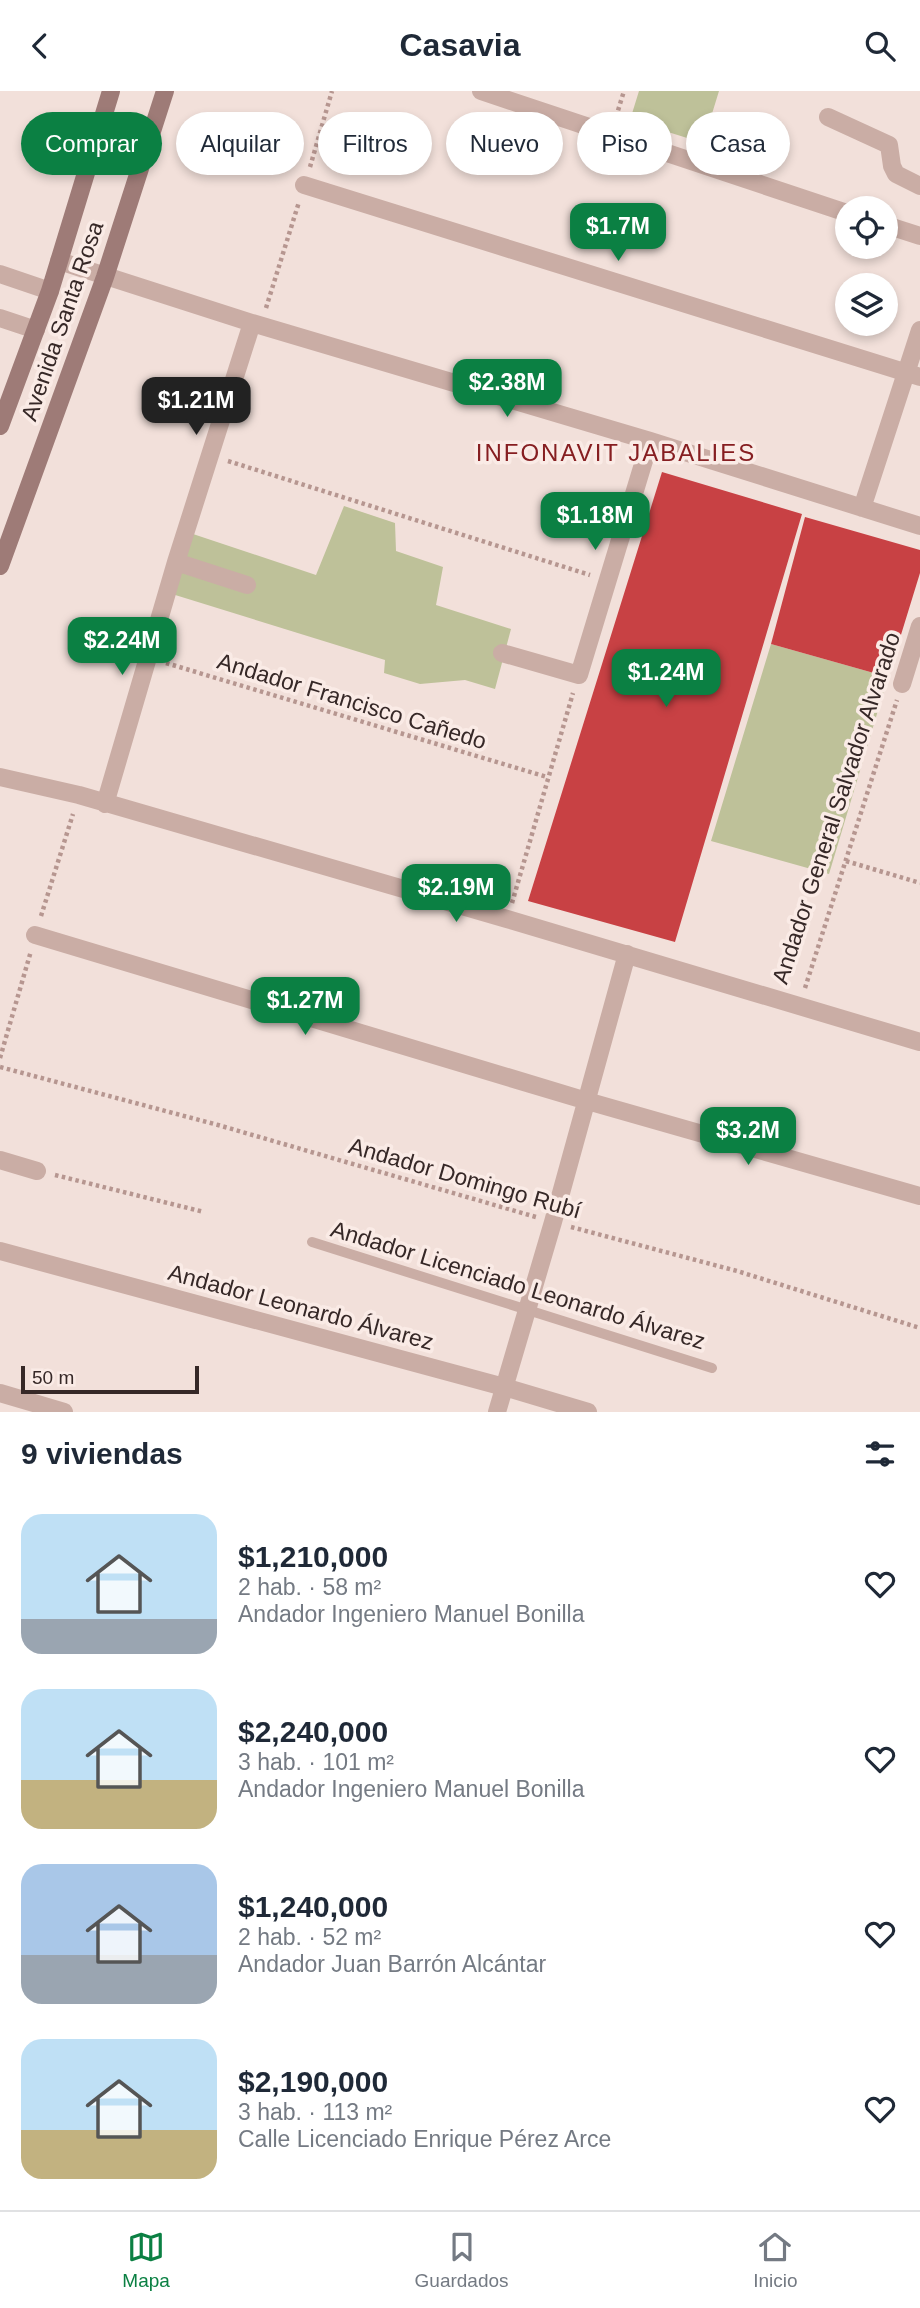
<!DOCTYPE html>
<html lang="es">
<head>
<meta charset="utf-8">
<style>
	:root { --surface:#fff; --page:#f6f6f7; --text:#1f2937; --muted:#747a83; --line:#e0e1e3; --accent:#0b8043 }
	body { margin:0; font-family:Helvetica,sans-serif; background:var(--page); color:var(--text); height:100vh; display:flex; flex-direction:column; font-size:26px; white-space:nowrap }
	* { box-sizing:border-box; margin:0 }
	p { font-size:23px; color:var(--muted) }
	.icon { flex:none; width:38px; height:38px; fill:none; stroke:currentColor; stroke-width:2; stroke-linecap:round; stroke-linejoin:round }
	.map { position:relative; height:1321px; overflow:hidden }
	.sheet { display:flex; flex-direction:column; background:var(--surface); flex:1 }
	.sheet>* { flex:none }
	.banner { position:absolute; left:21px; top:21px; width:878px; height:63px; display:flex; gap:14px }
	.controls { position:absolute; left:835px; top:105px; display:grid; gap:14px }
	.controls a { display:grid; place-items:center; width:63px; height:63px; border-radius:50%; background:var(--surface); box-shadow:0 4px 10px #0003; font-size:35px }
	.scale { position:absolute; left:21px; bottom:18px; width:178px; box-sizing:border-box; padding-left:7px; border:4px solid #362827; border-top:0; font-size:19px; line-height:24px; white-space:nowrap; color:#362827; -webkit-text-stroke:5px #faebe6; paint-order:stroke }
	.price { position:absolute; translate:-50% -60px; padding:0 16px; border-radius:14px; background:var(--accent); color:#fff; font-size:23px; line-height:46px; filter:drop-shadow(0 2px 4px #0008) }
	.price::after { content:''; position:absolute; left:50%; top:42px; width:21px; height:16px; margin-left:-10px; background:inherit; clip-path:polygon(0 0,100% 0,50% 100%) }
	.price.current { background:#222; color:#fff }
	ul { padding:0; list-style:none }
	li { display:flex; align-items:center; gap:21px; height:175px; padding:0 21px }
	li span { display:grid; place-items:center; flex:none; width:196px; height:140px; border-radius:21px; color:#555 }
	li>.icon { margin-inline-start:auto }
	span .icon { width:84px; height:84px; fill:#fffc; stroke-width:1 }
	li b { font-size:30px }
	h2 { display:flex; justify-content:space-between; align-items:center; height:84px; padding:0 21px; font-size:30px }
	.pill { padding:0 24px; border-radius:32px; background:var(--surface); box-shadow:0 4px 10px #0003; font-size:24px; line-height:63px }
	.pill.current { background:var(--accent); color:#fff }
	header { display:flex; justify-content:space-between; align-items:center; height:91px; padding:0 21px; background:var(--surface); font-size:32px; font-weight:800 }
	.menu { display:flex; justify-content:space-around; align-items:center; height:98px; border-top:2px solid var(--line); background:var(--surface); font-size:19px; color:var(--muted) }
	.menu a { display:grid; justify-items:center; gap:4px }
	.menu .current { color:var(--accent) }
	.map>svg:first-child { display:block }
	.green { fill:#bec199 }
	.building { fill:#c84144 }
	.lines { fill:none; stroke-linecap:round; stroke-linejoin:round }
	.path { stroke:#b69690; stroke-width:4.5; stroke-dasharray:3.5 3.5; stroke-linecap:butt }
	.service { stroke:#caada5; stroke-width:10 }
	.minor { stroke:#caada5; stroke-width:18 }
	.secondary { stroke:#9e7b77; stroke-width:18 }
	.labels { text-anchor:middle; stroke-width:7; stroke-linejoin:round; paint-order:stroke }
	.street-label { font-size:23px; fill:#362827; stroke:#faebe6 }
	.neighbourhood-label { font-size:24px; letter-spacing:2px; fill:#861e21; stroke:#faebe6 }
</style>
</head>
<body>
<header><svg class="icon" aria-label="back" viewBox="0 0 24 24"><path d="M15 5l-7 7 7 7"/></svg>Casavia<svg class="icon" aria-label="search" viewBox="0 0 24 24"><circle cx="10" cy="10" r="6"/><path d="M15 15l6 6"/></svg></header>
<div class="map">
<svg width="920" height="1321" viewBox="0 0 920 1321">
	<rect width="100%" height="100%" fill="#f2e0da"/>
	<path class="green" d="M639,0H719L703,52L630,29Z
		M344,415L395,432L396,460L443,476L436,514L511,538L495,598L465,589L420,593L384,582L385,569L172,503L190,442L316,484Z
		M771,553L888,586L829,783L711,750Z"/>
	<path class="building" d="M662,381L802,423L675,851L528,810Z
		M805,426L920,459V482L888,586L771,553Z"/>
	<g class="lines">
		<path class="path" d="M616,26L624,0
			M310,76L332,0
			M266,217L299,111
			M228,370L590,484
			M166,572L547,686
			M846,770L920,792
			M512,812L573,602
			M41,825L73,723
			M805,897L897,609
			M0,967L31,860
			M0,976L218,1034L536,1126
			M55,1084L204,1121
			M571,1136L737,1180L920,1237"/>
		<path class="service" d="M312,1151L712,1277"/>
		<path class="minor" d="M481,0L847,122
			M828,26L889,54L892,75L896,83L920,95
			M304,94L920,286
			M886,134L920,145
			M59,170L252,232L650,350L920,435
			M0,183L50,200
			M0,227L36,239
			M862,417L920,239
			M176,471L247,494
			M502,562L579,584L650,350
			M902,593L920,535
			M0,686L79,704L507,828L920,951
			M105,713L176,471L252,232
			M35,844L587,1010L920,1105
			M0,1069L37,1080
			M0,1160L504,1296L588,1321
			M0,1302L64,1321
			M497,1321L553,1131L627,863"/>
		<path class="secondary" d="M0,335L50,200L111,0
			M0,475L105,186L165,0"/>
	</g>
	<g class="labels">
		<g class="street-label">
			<text transform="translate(62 230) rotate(-71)" y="8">Avenida Santa Rosa</text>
			<text transform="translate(352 610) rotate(17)" y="8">Andador Francisco Cañedo</text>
			<text transform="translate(836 717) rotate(-72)" y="8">Andador General Salvador Alvarado</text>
			<text transform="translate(465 1087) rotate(16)" y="8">Andador Domingo Rubí</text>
			<text transform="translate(518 1194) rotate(17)" y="8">Andador Licenciado Leonardo Álvarez</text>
			<text transform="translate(301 1216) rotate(15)" y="8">Andador Leonardo Álvarez</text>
		</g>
		<g class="neighbourhood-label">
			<text x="616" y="370">INFONAVIT JABALIES</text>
		</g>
	</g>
</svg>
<div class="controls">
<a><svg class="icon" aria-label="locate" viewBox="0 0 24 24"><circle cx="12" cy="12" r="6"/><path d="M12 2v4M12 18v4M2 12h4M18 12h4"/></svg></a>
<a><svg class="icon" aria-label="layers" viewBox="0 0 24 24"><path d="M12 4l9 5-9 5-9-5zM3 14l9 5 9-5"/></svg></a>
</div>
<div class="scale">50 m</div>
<b class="price" style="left:618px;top:172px">$1.7M</b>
<b class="price" style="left:507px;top:328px">$2.38M</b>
<b class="price current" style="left:196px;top:346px">$1.21M</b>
<b class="price" style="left:595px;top:461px">$1.18M</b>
<b class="price" style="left:122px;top:586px">$2.24M</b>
<b class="price" style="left:666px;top:618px">$1.24M</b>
<b class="price" style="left:456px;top:833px">$2.19M</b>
<b class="price" style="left:305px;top:946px">$1.27M</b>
<b class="price" style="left:748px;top:1076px">$3.2M</b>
<div class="banner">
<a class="pill current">Comprar</a>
<a class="pill">Alquilar</a>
<a class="pill">Filtros</a>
<a class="pill">Nuevo</a>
<a class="pill">Piso</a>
<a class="pill">Casa</a>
</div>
</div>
<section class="sheet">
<h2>9 viviendas<svg class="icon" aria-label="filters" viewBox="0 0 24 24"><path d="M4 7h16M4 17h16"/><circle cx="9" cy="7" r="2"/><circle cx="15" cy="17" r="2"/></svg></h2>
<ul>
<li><span style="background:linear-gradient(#bfe0f5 75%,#9aa5b1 0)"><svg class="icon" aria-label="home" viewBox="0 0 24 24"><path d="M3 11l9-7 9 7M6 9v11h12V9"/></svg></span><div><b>$1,210,000</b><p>2 hab. · 58 m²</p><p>Andador Ingeniero Manuel Bonilla</p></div><svg class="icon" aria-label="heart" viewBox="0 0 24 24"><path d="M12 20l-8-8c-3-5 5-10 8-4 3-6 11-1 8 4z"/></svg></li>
<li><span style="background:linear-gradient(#bfe0f5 65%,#c2b280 0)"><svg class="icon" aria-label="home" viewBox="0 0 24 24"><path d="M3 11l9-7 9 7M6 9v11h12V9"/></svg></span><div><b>$2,240,000</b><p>3 hab. · 101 m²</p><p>Andador Ingeniero Manuel Bonilla</p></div><svg class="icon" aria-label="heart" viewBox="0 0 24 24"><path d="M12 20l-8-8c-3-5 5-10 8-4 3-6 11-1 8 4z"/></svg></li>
<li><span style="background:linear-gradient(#a9c7e8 65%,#9aa5b1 0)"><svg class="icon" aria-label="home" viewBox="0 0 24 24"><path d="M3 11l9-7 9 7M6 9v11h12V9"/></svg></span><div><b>$1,240,000</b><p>2 hab. · 52 m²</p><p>Andador Juan Barrón Alcántar</p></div><svg class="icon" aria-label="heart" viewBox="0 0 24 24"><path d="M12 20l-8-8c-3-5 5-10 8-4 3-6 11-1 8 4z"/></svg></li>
<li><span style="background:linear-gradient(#bfe0f5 65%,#c2b280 0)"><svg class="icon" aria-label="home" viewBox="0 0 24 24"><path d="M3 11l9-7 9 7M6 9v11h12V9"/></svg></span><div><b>$2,190,000</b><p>3 hab. · 113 m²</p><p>Calle Licenciado Enrique Pérez Arce</p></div><svg class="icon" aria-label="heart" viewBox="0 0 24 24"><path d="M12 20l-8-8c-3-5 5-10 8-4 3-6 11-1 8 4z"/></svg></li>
</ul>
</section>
<nav class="menu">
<a class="current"><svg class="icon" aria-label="map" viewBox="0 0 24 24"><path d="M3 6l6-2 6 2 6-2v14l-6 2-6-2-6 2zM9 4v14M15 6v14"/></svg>Mapa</a>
<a><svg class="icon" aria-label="saved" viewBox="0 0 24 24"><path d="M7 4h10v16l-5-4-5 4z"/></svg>Guardados</a>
<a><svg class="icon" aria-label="home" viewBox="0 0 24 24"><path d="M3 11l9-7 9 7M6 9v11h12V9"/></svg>Inicio</a>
</nav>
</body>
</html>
